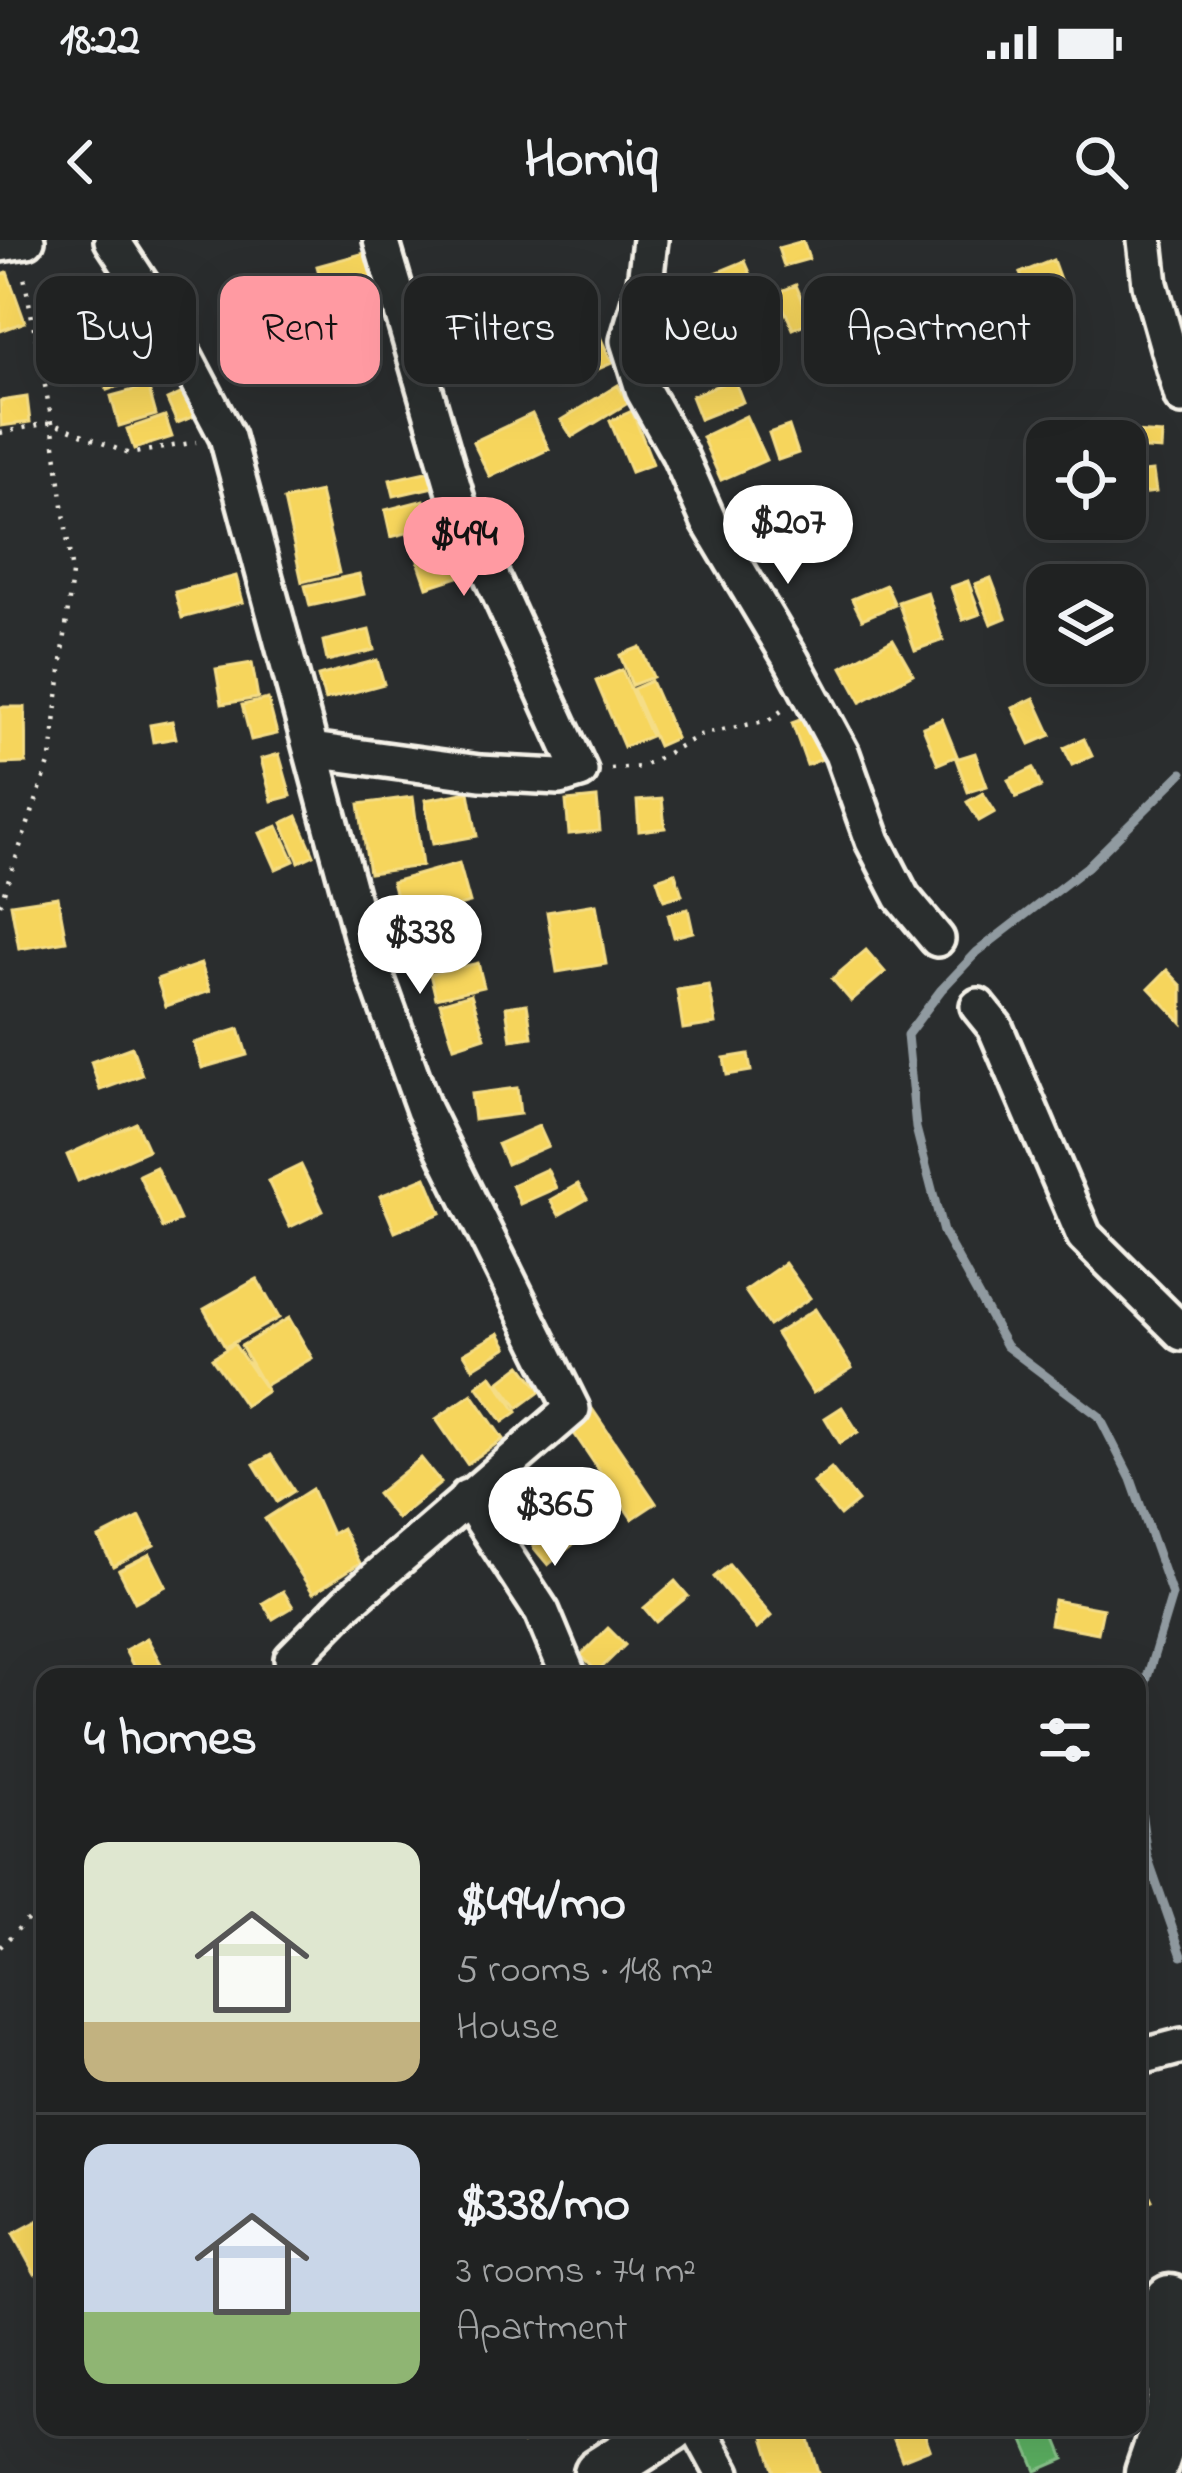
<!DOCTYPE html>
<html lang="en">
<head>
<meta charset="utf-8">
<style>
	:root { --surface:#202222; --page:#282a2a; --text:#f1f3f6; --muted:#a2a4a5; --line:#3d3f40; --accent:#ff9aa2 }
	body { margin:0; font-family:"Indie Flower",sans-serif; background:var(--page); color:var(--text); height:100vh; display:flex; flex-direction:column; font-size:45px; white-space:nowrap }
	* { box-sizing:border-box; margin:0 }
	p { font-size:39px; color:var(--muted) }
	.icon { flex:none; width:66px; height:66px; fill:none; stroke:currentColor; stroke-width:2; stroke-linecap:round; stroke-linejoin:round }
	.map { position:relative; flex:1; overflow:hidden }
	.side { position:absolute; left:36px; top:1428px; width:1110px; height:768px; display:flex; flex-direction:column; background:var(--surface); border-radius:24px; box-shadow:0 12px 48px #0002,0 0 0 3px var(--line) }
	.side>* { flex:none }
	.top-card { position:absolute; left:36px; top:36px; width:1110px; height:108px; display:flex; gap:24px }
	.buttons { position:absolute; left:1026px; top:180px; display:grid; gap:24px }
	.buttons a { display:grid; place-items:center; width:120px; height:120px; border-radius:24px; background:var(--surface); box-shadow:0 12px 48px #0002,0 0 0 3px var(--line); font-size:60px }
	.price { position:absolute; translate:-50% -102px; padding:0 27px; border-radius:42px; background:#fff; color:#222; font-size:39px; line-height:78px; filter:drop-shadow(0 3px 6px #0008) }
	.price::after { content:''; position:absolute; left:50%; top:72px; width:36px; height:27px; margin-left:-18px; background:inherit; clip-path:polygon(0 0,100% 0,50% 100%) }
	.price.on { background:var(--accent); color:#111 }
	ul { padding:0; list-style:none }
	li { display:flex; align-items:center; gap:36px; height:300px; padding:0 48px }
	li+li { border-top:3px solid var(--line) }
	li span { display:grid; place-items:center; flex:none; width:336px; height:240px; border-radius:24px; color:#555 }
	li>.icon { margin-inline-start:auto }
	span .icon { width:144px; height:144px; fill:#fffc; stroke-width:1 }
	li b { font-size:51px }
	h2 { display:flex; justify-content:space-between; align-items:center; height:144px; padding:0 48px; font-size:51px }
	.pill { padding:0 42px; border-radius:24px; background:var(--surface); box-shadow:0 12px 48px #0002,0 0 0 3px var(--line); font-size:42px; line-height:108px }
	.pill.on { background:var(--accent); color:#111 }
	.status { display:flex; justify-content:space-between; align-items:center; height:84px; padding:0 60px; background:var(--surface); direction:ltr }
	.status svg { height:33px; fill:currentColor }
	header { display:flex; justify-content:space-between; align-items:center; height:156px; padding:0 48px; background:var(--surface); font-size:54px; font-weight:700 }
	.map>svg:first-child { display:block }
	.homes { fill:#f6d55c; stroke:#f5dd86; stroke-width:3 }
	.public { fill:#5aae61; stroke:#88c28a; stroke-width:3 }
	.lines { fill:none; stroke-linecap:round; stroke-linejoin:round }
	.stream { stroke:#909aa0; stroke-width:9 }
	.street-casing { stroke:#f4f1e8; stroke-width:42 }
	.secondary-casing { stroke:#f4f1e8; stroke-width:57 }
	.path { stroke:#f4f1e8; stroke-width:4.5; stroke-dasharray:3 9; stroke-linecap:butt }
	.street { stroke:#2a2d2e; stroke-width:33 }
	.secondary { stroke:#2a2d2e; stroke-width:48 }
</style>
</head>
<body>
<div class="status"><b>18:22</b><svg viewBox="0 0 49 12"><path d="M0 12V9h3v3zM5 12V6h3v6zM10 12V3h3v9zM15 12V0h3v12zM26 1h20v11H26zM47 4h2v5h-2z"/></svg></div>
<header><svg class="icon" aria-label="back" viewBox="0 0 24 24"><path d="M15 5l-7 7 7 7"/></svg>Homiq<svg class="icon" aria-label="search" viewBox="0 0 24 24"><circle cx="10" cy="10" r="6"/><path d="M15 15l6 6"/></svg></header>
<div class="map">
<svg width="1182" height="2233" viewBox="0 0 1182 2233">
	<rect width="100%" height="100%" fill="#2a2d2e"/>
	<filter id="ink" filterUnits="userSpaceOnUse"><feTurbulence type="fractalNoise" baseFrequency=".00833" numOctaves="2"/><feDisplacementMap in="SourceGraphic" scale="24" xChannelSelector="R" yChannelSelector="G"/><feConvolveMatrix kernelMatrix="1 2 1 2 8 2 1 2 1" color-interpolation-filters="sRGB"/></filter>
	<g filter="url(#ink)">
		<path class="homes" d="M803,1L809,19L784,26L778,8Z
			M368,12L375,37L324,51L317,26Z
			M1053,20L1069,64L1037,76L1020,33Z
			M745,21L754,42L716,59L706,37Z
			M7,32L25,82L0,91V35Z
			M796,45L811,81L793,89L777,53Z
			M862,52L874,84L857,90L845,58Z
			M507,58L516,87L458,103L450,74Z
			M959,60L964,86L946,89L941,64Z
			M597,90L612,123L559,146L545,114Z
			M123,102L136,140L107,150L94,113Z
			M147,104L157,128L141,135L130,111Z
			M734,139L743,162L700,179L691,156Z
			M618,145L628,163L572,197L561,180Z
			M148,146L156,175L119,186L111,156Z
			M185,152L195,176L177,183L167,160Z
			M27,157L30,182L1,186L0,161Z
			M632,171L653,224L631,232L610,181Z
			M532,174L549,209L490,237L473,202Z
			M165,176L172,197L134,209L127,189Z
			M746,176L766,220L721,240L702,197Z
			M789,186L798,213L778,220L769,193Z
			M1134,192L1162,194L1161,210L1133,208Z
			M430,231L433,247L394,256L390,240Z
			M1153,231L1156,252L1125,256V234Z
			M320,252L339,333L302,342L284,260Z
			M424,260L431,287L391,297L385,270Z
			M449,291L464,335L427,347L412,303Z
			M359,334L364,354L310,366L305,346Z
			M236,336L243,362L182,378L175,352Z
			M991,338L1006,378L991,384L975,344Z
			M968,341L980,374L963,380L951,347Z
			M886,345L895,365L862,379L852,359Z
			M927,352L943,400L915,410L898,362Z
			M369,390L374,410L327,421L323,401Z
			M893,399L913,434L861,462L842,427Z
			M640,407L653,437L632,445L620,415Z
			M377,420L384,444L325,460L318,436Z
			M252,423L258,458L222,464L216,429Z
			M622,430L651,496L624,507L596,441Z
			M651,441L676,498L658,506L633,449Z
			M1034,458L1051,495L1030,504L1013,468Z
			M268,459L277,494L251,500L242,465Z
			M0,467H25L26,523L0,524Z
			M814,475L830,516L807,525L792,483Z
			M942,479L957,516L938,524L923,487Z
			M172,481L176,498L153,502L150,485Z
			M1084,499L1092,516L1072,525L1064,508Z
			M975,513L987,546L968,552L956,519Z
			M279,514L291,556L272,561L261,519Z
			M1033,528L1041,547L1016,557L1008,540Z
			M469,552L477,596L433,604L425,560Z
			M983,553L995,572L979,581L967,562Z
			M413,557L422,626L369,633L359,564Z
			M597,558L600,591L569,594L566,561Z
			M662,559L665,588L639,591L637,561Z
			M297,576L314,615L299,622L282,583Z
			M278,586L294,621L276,629L260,593Z
			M459,623L470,663L403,681L392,642Z
			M675,633L682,655L664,660L657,639Z
			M58,657L66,701L19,709L11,664Z
			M596,664L606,724L557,732L547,672Z
			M688,669L693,692L674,697L668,674Z
			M866,710L885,732L851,761L832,739Z
			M478,723L484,747L436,758L430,734Z
			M201,724L210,751L166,766L157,739Z
			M1167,730L1182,746V783L1149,748Z
			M709,745L716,784L683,789L677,750Z
			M471,754L485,797L454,807L440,763Z
			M527,764L532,797L511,800L506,767Z
			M239,789L247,815L202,828L194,803Z
			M132,807L142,835L100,850L91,822Z
			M748,814L751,831L727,835L724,818Z
			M517,848L520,874L474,880L471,854Z
			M136,883L148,910L78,941L67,915Z
			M539,886L548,906L507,924L498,904Z
			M301,925L323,971L290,987L268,941Z
			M156,927L180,980L163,988L139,935Z
			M547,929L556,948L520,964L512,945Z
			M426,937L441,973L395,992L380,956Z
			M578,944L587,959L559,975L550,960Z
			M785,1023L810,1058L769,1086L745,1051Z
			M257,1039L279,1078L225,1107L204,1069Z
			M815,1069L852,1128L813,1153L776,1094Z
			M289,1078L312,1118L264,1146L241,1106Z
			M499,1093L507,1107L473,1128L464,1113Z
			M234,1104L267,1151L245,1166L212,1118Z
			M521,1125L541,1151L518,1168L499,1142Z
			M491,1135L517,1172L503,1182L477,1146Z
			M472,1154L503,1199L467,1224L436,1179Z
			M591,1167L656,1263L632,1279L567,1183Z
			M842,1167L858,1192L840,1203L825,1178Z
			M271,1215L294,1251L277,1262L254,1224Z
			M421,1218L441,1243L397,1279L377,1254Z
			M831,1228L858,1261L840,1276L813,1243Z
			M513,1238L528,1261L506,1277L491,1253Z
			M312,1249L332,1294L342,1288L360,1323L313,1353L265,1279Z
			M530,1265L546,1285L527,1300L511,1281Z
			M140,1277L154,1305L113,1326L99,1298Z
			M562,1282L577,1301L548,1325L533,1307Z
			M150,1314L166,1346L135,1362L119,1330Z
			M729,1325L771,1376L757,1389L714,1337Z
			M675,1341L688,1356L656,1382L644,1368Z
			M283,1351L293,1367L273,1379L263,1363Z
			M1054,1360L1103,1369L1098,1393L1050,1384Z
			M608,1388L625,1405L597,1432L581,1415Z
			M147,1398L168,1437H139L125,1410Z
			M1137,1929L1152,1960L1137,1967Z
			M45,1977V2029L35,2034L13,1994Z
			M510,2187H542L523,2203Z
			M761,2187H805L819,2233H775Z
			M889,2187H922L930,2209L902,2220Z"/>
		<path class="public" d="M1042,2187H1052L1065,2219L1037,2231L1022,2196Z"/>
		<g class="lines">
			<path class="stream" d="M1137,1471L1172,1355L1131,1239L1099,1176L1006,1106L943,992L916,888L907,795L941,750L977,712L1087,627L1182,533
				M1137,1540L1147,1616L1182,1716"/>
			<g class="street-casing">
				<path id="street" d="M112,0L168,85L227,197L361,695L424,870L572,1169L347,1363L292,1419L302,1437
					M650,0L645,43L628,101L644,152L679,214L709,282L792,421L842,514L873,601L902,657L937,699
					M1145,0L1150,44L1182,157
					M0,4L27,0
					M312,510L480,533L560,537L580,531L458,263L381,0
					M978,766L995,787L1084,996L1182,1093
					M467,1257L542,1372L569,1437
					M1137,1818L1182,1806
					M698,2187L723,2233"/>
			</g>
			<g class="secondary-casing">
				<path id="secondary" d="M599,2233L671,2187
					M1150,2233L1168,2181L1173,2156L1170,2060"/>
			</g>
			<path class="path" d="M0,193L52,182L129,214L196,202
				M611,529L642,527L700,495L769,480L784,469
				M0,664L51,518L72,334L52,182L23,31
				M0,1707L45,1662"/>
			<use href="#street" class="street"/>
			<use href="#secondary" class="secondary"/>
		</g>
	</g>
</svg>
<div class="buttons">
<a><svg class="icon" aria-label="locate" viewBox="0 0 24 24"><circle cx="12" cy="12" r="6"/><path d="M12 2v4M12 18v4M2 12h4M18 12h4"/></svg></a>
<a><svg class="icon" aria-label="layers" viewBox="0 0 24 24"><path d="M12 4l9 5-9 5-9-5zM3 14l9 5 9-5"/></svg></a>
</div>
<b class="price" style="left:788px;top:347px">$207</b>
<b class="price on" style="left:464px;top:359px">$494</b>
<b class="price" style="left:420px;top:757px">$338</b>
<b class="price" style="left:555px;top:1329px">$365</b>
<div class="top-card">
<a class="pill">Buy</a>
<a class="pill on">Rent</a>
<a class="pill">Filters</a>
<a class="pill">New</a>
<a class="pill">Apartment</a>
</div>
<section class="side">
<h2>4 homes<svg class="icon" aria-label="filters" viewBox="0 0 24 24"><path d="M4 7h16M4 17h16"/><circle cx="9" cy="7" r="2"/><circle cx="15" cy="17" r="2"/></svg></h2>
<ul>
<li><span style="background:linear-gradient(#dfe7d0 75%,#c2b280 0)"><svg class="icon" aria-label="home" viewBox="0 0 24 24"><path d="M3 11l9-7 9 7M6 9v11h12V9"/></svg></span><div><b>$494/mo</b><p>5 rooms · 148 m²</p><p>House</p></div></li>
<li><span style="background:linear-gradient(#c9d6e8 70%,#8fb573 0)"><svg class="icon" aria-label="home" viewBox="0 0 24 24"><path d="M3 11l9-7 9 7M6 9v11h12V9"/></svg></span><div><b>$338/mo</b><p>3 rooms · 74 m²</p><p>Apartment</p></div></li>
</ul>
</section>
</div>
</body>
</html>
